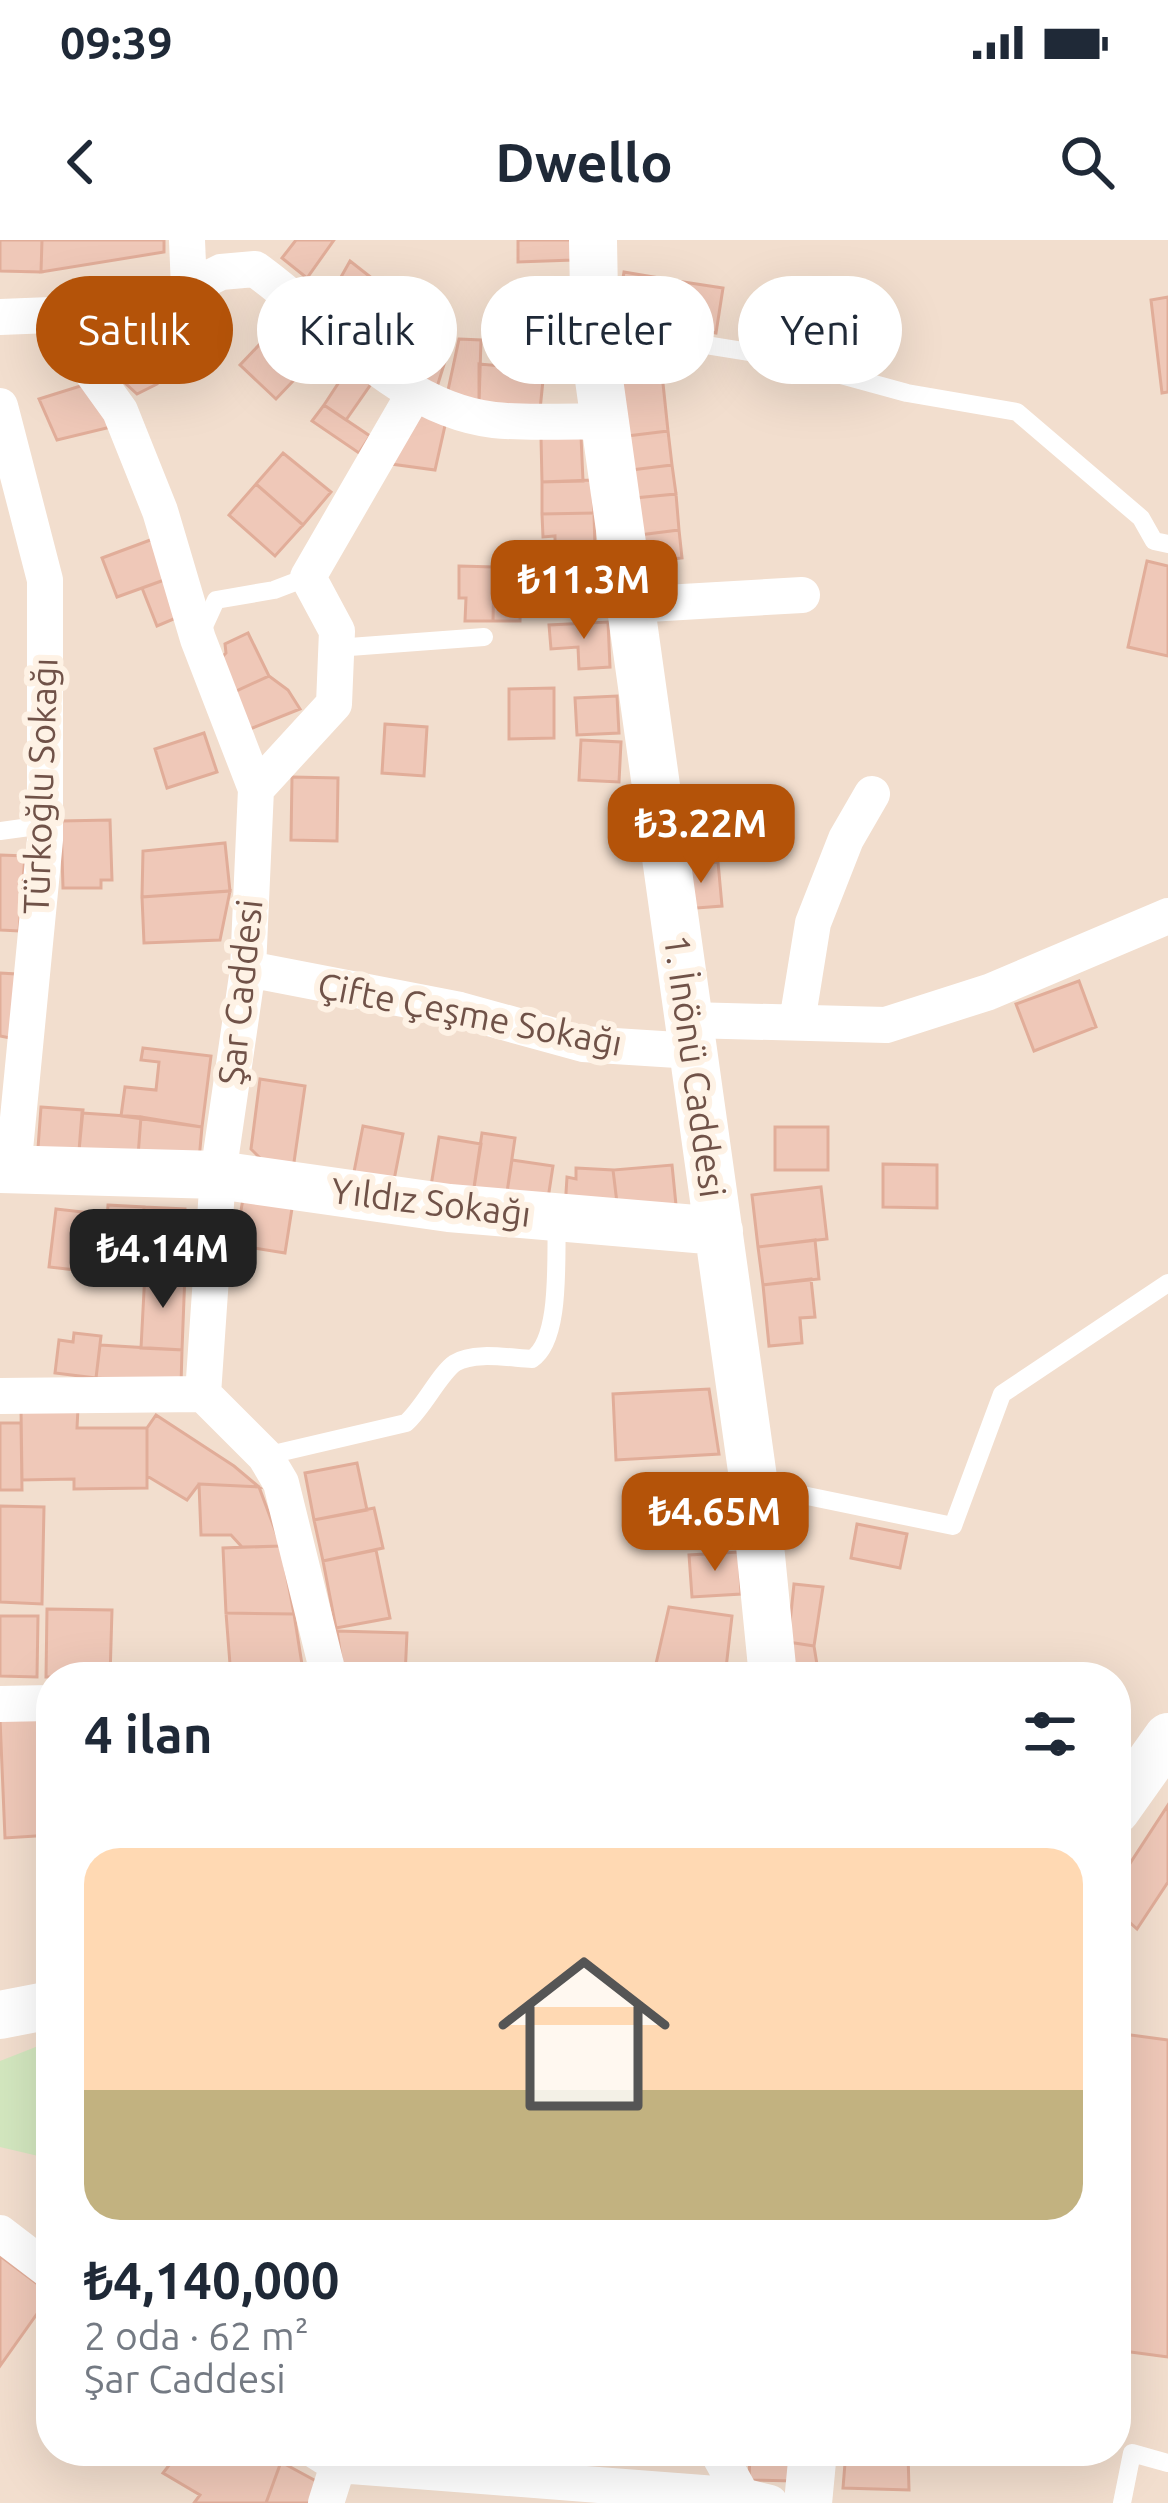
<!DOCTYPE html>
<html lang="tr">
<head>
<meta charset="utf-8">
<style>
	:root { --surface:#fff; --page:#f2f2f3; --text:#1f2937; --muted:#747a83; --line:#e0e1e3; --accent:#b45309 }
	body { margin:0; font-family:Ubuntu,sans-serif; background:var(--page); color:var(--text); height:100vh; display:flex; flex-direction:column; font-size:45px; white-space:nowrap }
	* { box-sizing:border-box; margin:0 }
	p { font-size:39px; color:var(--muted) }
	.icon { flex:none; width:66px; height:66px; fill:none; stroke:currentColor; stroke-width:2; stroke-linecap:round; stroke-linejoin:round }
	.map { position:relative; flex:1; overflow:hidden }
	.drawer { position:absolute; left:36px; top:1422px; width:1095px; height:804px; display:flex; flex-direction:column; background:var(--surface); border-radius:48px; box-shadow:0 12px 48px #0002 }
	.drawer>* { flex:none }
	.top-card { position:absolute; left:36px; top:36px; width:1098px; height:108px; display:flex; gap:24px }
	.price { position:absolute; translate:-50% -102px; padding:0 27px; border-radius:24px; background:var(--accent); color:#fff; font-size:39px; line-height:78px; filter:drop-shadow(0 3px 6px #0008) }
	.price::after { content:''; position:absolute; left:50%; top:72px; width:36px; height:27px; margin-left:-18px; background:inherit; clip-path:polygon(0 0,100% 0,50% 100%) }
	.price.current { background:#222; color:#fff }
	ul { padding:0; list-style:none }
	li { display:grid; align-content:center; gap:24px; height:636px; padding:0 48px }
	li+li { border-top:3px solid var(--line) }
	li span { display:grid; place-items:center; height:372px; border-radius:36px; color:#555 }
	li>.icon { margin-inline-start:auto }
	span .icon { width:216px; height:216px; fill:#fffc; stroke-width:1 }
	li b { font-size:51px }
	h2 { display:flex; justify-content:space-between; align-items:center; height:144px; padding:0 48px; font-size:51px }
	.pill { padding:0 42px; border-radius:54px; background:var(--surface); box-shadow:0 12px 48px #0002; font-size:42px; line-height:108px }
	.pill.current { background:var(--accent); color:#fff }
	.status { display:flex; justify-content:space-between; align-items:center; height:84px; padding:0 60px; background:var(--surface); direction:ltr }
	.status svg { height:33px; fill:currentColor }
	header { display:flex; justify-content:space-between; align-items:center; height:156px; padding:0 48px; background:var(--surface); font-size:54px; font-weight:700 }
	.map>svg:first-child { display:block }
	.residential { fill:#f2dece; fill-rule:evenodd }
	.green { fill:#d3e7bf }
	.building { fill:#efc8b8; stroke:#e1ad99; stroke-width:3 }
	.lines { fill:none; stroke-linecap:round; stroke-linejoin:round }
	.lane { stroke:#fff; stroke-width:18 }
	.street { stroke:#fff; stroke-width:36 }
	.secondary { stroke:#fff; stroke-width:48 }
	.labels { text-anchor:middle; stroke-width:12; stroke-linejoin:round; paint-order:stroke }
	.street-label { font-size:36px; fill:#705248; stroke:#fef2e5 }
</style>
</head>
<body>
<div class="status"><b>09:39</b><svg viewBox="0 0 49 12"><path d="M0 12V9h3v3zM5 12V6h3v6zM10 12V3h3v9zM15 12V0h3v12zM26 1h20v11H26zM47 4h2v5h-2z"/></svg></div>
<header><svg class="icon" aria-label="back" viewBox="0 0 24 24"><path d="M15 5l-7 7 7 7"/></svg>Dwello<svg class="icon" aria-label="search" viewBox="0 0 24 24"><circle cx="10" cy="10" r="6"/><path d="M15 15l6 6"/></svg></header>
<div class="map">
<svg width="1168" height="2263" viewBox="0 0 1168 2263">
	<rect width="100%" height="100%" fill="#fbeddf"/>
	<path class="residential" d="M0,0H1168V2263H0ZM51,1437H1116V2211H51Z"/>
	<path class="green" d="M51,1801V1919L0,1907V1821Z"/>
	<path class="building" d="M0,0H42L41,32L0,31Z
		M42,0H164V12L41,32Z
		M296,0H334L307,38L282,18Z
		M518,0H572L573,20L518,22Z
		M350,21L387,50L362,100L323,69Z
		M624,32L677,41L669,85L627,77L629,64L619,62Z
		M677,41L723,48L716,93L669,85Z
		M1168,57V152L1162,153L1151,60Z
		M295,67L331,101L276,159L240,125Z
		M424,86L451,102L437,147L401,126Z
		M145,92L157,144L137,154L100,120L93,99Z
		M459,99L481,100L479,164L447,155Z
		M660,115L668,191L627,196L619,120Z
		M479,124L544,130L540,170L479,164Z
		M349,127L371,144L346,180L324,165Z
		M93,142L115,186L57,200L39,159Z
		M324,165L370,196L359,213L312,181Z
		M417,174L446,181L435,230L391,224Z
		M668,191L672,225L631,230L627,196Z
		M581,196L583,241L542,242L541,197Z
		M283,213L331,252L303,285L256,244Z
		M672,225L676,254L634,258L631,230Z
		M592,240L594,273L542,274V242Z
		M256,244L303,285L275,316L229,275Z
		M676,254L679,290L639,295L634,258Z
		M594,273L595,309H555V296L543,297L542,274Z
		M679,290L682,318L642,322L639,295Z
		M153,299L167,339L117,357L102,318Z
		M555,309H595L600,332L553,335Z
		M1147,321L1168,326V416L1128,407Z
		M459,326L494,327L493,381H465L466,358H459Z
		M494,327L521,328L520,381H493Z
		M600,332L606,371L549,376L553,335Z
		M167,339L181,376L157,386L142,348Z
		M608,382L610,427L579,429L578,407L551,409L549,385Z
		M248,393L269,436L232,453L218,421L226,413L225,404Z
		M269,436L288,450L300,469L250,489L232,453Z
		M554,448V498L509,499V449Z
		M617,456L619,493L577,495L575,458Z
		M385,484L427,487L424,536L382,533Z
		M204,493L217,532L167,548L155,509Z
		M581,500L621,502L619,542L579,540Z
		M292,537L338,538L337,601L291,600Z
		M110,580L112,640H101V648H63L61,581Z
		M225,603L230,651L142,657L143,611Z
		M0,615L25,616L19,691L0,690Z
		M718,622L722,666L684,669L679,626Z
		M230,651L220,700L144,703L142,657Z
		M0,733L16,734L10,798L0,796Z
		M1079,741L1096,787L1034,811L1016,764Z
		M143,808L211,816L202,887L121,876L125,847L156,850L159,822L141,820Z
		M260,839L305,846L293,929L268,926L251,909Z
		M41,867L83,870L79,911L38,908Z
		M82,873L141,877L138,916L79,911Z
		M141,877L202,887L199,920L138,916Z
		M363,886L403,894L393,945L353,937Z
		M775,887H828V930H775Z
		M482,893L515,898L506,959L473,954Z
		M439,897L481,904L473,954L431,946Z
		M512,920L553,926L547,965L506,959Z
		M883,924L937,925V968L883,967Z
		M672,925L676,965L618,971L613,930Z
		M576,928L613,930L618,971L565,969L567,937L576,939Z
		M821,947L827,999L758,1007L752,955Z
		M244,953L293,962L285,1013L235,1005Z
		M108,965L144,967L141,998L106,994Z
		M144,967L185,969L184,1000L141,998Z
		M56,969L83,972L76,1030L49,1027Z
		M815,1000L819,1039L763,1045L758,1007Z
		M145,1032L185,1033L182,1110L141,1108Z
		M811,1039L815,1077L800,1078L802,1103L769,1106L763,1045Z
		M74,1093L101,1096L96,1138L55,1133L59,1100L73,1102Z
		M100,1105L182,1110L181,1145L96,1138Z
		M709,1149L719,1214L616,1220L613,1154Z
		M78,1168L77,1188H147V1248L74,1249V1239L22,1240L21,1169Z
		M156,1175L234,1226L259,1247L199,1244L187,1260L147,1236V1188Z
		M0,1183H21L22,1250H0Z
		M357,1223L367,1270L314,1280L305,1233Z
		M199,1244L259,1247L281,1306L242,1307L231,1295H201Z
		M0,1266L44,1267L42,1364L0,1362Z
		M374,1268L383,1308L323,1321L314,1280Z
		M857,1284L907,1294L900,1328L851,1318Z
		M281,1306L294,1374L226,1373L223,1308Z
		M376,1310L390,1378L336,1388L323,1321Z
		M739,1312L741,1354L692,1357L689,1315Z
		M794,1344L823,1347L814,1406L788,1402Z
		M669,1367L732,1376L725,1437H653Z
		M47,1369L112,1370L110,1437H46Z
		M226,1373L294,1374L304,1437H231Z
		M0,1376H38L37,1437L0,1436Z
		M337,1391L407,1393L405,1437H344Z
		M788,1402L814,1406L819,1437H791Z
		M51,1476V1595L5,1598L0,1479Z
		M1168,1565V1642L1137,1689L1116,1670V1645Z
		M1116,1793L1168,1800V2117L1123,2111L1122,2127H1116Z
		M0,2016L51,2054L0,2126Z
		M180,2211H261L281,2222L266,2263H194L200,2255L163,2233Z
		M520,2211H586L582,2232L518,2223Z
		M750,2211H794L793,2241L749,2240Z
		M846,2211L908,2213L909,2250L843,2248Z
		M281,2222L316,2241L310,2263H266Z"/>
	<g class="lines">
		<path class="lane" d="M600,88L768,115L907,153L1017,172L1141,278L1154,301L1168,304
			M200,395L216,360L274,350L308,337
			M336,408L484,397
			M0,591L44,585
			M265,1216L406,1183C424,1167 440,1133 455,1123C474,1111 510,1118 532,1119C562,1099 555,1016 557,982
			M759,1246L953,1286L1002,1154L1168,1043
			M1122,2263L1132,2213L1168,2223"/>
		<path class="street" d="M187,0L189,48
			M51,75L120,171L160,271L198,399L256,549L248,729L218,935L203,1154L265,1216L281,1243L329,1437
			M0,77L51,75L169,58L221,32L255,29C329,82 399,169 494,180C531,184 569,180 605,182
			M0,166L45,340V600L13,930
			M631,365L802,355
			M256,549L334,464L337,391L308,337L415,152
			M248,729L460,770L583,804L693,811
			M689,780L886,785L989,752L1168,676
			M797,782L813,683L846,599L872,554
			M0,1156L203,1154
			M0,1464L51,1463
			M0,1993L51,2032
			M316,2211L338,2225L742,2256L770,2263
			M717,2211L742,2256
			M326,2263L338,2225"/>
		<path class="secondary" d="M593,0L595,111L754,1245L773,1437
			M0,929L218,935L449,968L719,991
			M1116,1570L1168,1497
			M0,1775L51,1765
			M808,2263L813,2211"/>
	</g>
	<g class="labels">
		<g class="street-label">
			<text transform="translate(40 546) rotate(-88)" y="13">Türkoğlu Sokağı</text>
			<text transform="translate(240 752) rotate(-84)" y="13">Şar Caddesi</text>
			<text transform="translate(470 774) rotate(11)" y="13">Çifte Çeşme Sokağı</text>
			<text transform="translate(695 826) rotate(82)" y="13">1. İnönü Caddesi</text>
			<text transform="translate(431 962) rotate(7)" y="13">Yıldız Sokağı</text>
		</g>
	</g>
</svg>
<b class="price" style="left:584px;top:402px">₺11.3M</b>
<b class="price" style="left:701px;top:646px">₺3.22M</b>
<b class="price current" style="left:163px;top:1071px">₺4.14M</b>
<b class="price" style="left:715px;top:1334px">₺4.65M</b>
<div class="top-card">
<a class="pill current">Satılık</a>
<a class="pill">Kiralık</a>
<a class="pill">Filtreler</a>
<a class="pill">Yeni</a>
</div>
<section class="drawer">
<h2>4 ilan<svg class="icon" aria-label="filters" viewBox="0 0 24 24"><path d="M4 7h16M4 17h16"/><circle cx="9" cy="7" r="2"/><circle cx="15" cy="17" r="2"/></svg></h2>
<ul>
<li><span style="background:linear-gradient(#ffd9b3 65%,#c2b280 0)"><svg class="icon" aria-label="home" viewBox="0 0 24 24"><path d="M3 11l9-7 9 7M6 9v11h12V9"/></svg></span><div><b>₺4,140,000</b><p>2 oda · 62 m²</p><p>Şar Caddesi</p></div></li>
</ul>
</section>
</div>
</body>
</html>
